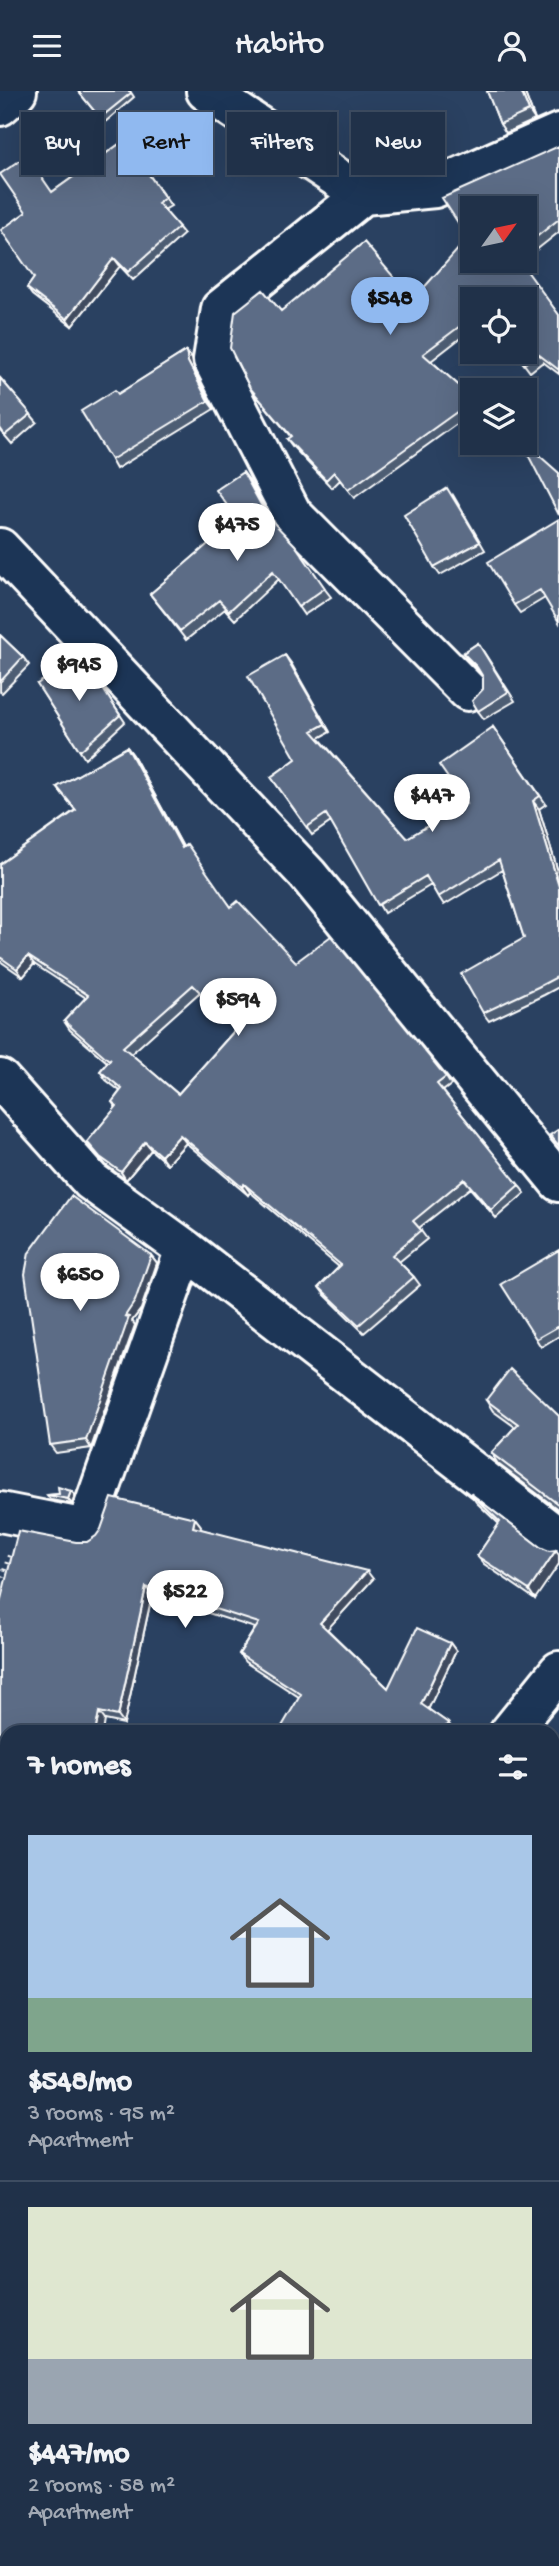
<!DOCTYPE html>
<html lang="en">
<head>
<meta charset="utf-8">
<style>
	:root { --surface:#203149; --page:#2d3d53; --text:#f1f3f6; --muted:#a2a9b4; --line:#3d4c61; --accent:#90b9f0 }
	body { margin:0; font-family:"Gochi Hand",sans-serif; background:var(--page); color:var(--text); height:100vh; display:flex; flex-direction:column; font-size:26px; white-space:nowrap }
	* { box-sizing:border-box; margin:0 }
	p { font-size:23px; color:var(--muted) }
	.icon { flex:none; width:38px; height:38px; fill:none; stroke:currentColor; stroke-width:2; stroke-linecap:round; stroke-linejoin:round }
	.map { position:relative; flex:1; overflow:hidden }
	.side { position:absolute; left:0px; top:1634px; width:560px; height:842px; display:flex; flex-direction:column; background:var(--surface); border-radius:21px 21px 0 0; box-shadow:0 7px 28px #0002,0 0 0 2px var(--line) }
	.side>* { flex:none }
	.banner { position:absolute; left:21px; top:21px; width:518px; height:63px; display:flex; gap:14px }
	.needle { width:46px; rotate:57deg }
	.tools { position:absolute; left:460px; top:105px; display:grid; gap:14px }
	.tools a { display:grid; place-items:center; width:77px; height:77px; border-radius:0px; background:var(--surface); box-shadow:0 7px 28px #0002,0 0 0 2px var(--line); font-size:35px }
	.price { position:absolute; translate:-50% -60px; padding:0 16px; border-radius:24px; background:#fff; color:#222; font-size:23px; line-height:46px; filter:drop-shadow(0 2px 4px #0008) }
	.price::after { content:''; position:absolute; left:50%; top:42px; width:21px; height:16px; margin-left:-10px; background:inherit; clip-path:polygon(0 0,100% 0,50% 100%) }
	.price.active { background:var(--accent); color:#111 }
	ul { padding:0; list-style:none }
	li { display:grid; align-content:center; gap:14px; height:371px; padding:0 28px }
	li+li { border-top:2px solid var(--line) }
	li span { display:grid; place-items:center; height:217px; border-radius:0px; color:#555 }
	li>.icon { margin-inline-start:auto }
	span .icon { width:126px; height:126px; fill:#fffc; stroke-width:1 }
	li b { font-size:30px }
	h2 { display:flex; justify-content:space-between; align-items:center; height:84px; padding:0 28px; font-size:30px }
	.tag { padding:0 24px; border-radius:0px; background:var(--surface); box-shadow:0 7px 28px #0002,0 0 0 2px var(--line); font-size:24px; line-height:63px }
	.tag.active { background:var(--accent); color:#111 }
	header { display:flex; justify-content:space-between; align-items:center; height:91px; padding:0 28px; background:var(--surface); font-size:32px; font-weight:600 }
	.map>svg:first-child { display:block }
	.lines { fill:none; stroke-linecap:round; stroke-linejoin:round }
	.street-casing { stroke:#fff; stroke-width:44 }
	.path { stroke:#fff; stroke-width:4.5; stroke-dasharray:2 5; stroke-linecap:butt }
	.street { stroke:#1d3557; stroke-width:38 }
	.wall { fill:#4e5d73; stroke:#fff; stroke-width:2; fill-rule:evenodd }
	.shaded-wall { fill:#404c5e; stroke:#fff; stroke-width:2 }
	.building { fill:#5b6c86; stroke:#fff; stroke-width:2; fill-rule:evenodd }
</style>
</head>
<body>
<header><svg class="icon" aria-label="menu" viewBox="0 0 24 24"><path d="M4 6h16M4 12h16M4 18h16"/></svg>Habito<svg class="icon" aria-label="person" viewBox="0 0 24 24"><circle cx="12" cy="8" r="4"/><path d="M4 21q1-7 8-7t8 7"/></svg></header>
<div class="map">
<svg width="559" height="2475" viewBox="0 0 559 2475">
	<rect width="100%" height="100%" fill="#2a4161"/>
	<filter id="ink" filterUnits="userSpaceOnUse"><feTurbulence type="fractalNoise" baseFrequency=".0143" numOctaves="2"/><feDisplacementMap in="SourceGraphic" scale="14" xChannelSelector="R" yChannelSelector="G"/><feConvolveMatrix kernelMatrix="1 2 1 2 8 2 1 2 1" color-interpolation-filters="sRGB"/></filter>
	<g filter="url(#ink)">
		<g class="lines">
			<g class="street-casing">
				<path id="street" d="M206,0L363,104L435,97L559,42
					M0,15L17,0
					M363,104L221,218L213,269L292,423L468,600
					M0,457L308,784L559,1091
					M0,988L91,1090L185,1158L559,1447
					M0,1421L86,1438L185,1158
					M509,1642L559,1580
					M0,1908L7,1911
					M553,1944L559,1953"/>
			</g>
			<path class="path" d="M0,1493L10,1462"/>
			<use href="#street" class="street"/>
		</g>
		<path class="wall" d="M78,0H130L134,6L104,32Z
			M487,0H524L535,29L506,42L500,33Z
			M125,49L171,115L164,119L184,143L133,189L120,175L72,235L32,204L27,197L34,187L26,121L52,101Z
			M559,55V141L525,168V117L472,170H523L520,172L559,224V283L543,271L530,281L515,261L525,208H472V238L431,270L472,306V322L354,407L340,389L332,397L293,356L287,348L291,346L250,297L281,220L413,209Z
			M186,260L192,268L194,279L214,318L116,378L111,369L118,303Z
			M0,287L37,331L12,353L0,339Z
			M249,389L270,428L331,506L304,524L279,488L235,529L225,518L186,549L150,503L237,429Z
			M453,404L485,459L440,484L434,476Z
			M559,428L545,507L520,522L514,514Z
			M0,544L23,566L29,574L2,602L0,601Z
			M478,552L515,610L484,628L478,620L483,598V586L481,582L469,570L463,562Z
			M285,564L330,641L319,647L407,747L466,713L493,636L546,713L539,718L559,784V896L544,904L489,930L483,922L524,847L502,779L444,814L431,794L384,822L331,731L312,744L271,686L296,668Z
			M37,593L101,595L125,631L85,668Z
			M127,656L133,664L183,756L231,816L296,871L446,986L451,994L443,1000L525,1102L496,1127L470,1097L419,1137L427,1148L399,1171L414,1186L420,1194L364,1242L325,1204L319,1196L339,1176L250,1101L248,1104L186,1052L167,1073L151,1059L126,1089L106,1074L87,1051L116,1017L112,1011L120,1000L106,989L100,980L107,971L70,939L64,930L86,907L34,873L23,886L0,870V773L75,719L57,696ZM199,902L235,939L178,1003L131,963Z
			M559,1159V1245L541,1256L536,1248Z
			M151,1164L157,1172L141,1218L132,1230L135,1234L91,1357L56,1362L50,1354Z
			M486,1309L559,1325V1419L498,1373L491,1362L515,1336L493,1320Z
			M71,1400L75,1404L72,1413L51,1409L47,1404L59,1403Z
			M470,1402L540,1456L535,1508L484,1473L477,1465L499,1433L476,1411Z
			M195,1427L201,1435L200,1438L373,1488L327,1538L388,1597L450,1552L456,1560L428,1618L448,1632L454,1640L299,1606L245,1571L239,1563L255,1537L152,1504L124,1633L105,1629L7,1642V1820L0,1817V1512L76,1451H87Z
			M0,1934L7,1936V2026L0,2024Z
			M559,2329V2412L553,2415V2332Z"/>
		<path class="shaded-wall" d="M521,0H524L535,29L529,20Z
			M114,167L120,175L72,235L67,228Z
			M186,260L192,268L194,279L214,318L208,310L188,271Z
			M243,381L249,389L273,433L267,425Z
			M285,564L291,572L330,641L325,633Z
			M127,656L133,664L188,765L182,757Z
			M533,710L539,718L559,784V795Z
			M28,865L34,873L23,886L17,878Z
			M180,1044L186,1052L167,1073L161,1065Z
			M145,1051L151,1059L126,1089L121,1081Z
			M244,1093L250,1101L248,1104L242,1096Z
			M151,1164L157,1172L141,1218L132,1230L135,1234L91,1357L86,1349L125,1225Z
			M71,1400L75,1404L72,1413L68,1408Z
			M195,1427L201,1435L198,1445L193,1436Z
			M556,1459L559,1463V1473L535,1508L529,1499Z
			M367,1480L373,1488L326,1540L320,1532Z
			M146,1496L152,1504L124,1633L118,1625Z
			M450,1552L456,1560L427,1621L421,1613Z
			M99,1621L105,1629L103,1642H95Z
			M448,1632L454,1640L453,1642H442Z"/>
		<path class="building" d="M78,0H130L131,2L100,27Z
			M487,0H521L529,20L500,33Z
			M125,49L165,107L158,112L179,136L128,181L114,167L67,228L27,197L34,187L1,139L26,121L0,83L27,65L52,101Z
			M559,55V128L525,155V117H472V170H517L524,176L559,224V279L538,263L524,273L515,261H525V208H472V226L423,263L472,306V310L348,399L334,381L326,389L287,348L291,345L250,297L230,257L235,221L263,199L281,220L364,151L413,209L468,147L442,107Z
			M186,260L188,271L208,310L111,369L81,320L115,299L118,303Z
			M0,287L31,323L5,344L0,337Z
			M525,352L559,382V424L523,354Z
			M243,381L267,425L295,454L325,497L298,516L273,480L229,520L219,509L180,540L150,503L237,428L216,399Z
			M447,397L480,451L434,476L404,424Z
			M559,428V531L540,499L514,514L488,471Z
			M0,544L23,566L0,591Z
			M478,552L508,601L478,620L472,610L483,598V586L477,576L463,562Z
			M285,564L325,633L312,640L407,747L466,713L439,674L493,636L540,705L533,710L559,795V885L538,896L483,922L461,883L524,847L499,769L438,806L426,785L378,814L326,723L307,736L271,686L296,668L248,585Z
			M76,568L101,595L120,624L80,660L37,593Z
			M127,656L182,757L187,753L231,816L238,810L296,871L331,845L446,986L437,993L519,1094L491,1119L464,1088L413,1130L421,1139L392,1164L414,1186L359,1234L319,1196L341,1174L244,1093L242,1096L180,1044L161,1065L145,1051L121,1081L100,1066L87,1051L117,1015L112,1011L122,998L100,980L111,967L109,969L64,930L88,904L28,865L17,878L0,866V773L76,719L57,696ZM193,894L236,938L178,1003L123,956Z
			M559,1038V1055L550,1044Z
			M71,1105L151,1164L135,1210L125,1225L129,1226L86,1349L50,1354L25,1183L29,1162Z
			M559,1159V1235L536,1248L501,1193Z
			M510,1278L559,1325V1414L491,1362L518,1333L486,1309Z
			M58,1396L71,1400L68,1408L47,1404L59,1403Z
			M470,1402L540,1456L549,1460L556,1459L529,1499L477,1465L500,1431Z
			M112,1407L195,1427L193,1436L367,1480L320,1532L388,1597L417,1537L450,1552L421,1613L448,1632L442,1642H278L301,1603L239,1563L259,1532L146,1496L118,1625L99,1621L95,1642H7V1815L0,1811L1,1671H0V1512L18,1440L76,1451H87L96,1445L101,1438Z
			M559,1647V1787L553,1777V1651Z
			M0,1934L7,1936V2020L0,2017Z
			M559,2137V2273L553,2264V2141Z
			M7,2163V2237L0,2227V2168Z
			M559,2329V2400L553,2403V2332Z
			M188,2469H287L290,2475H191Z
			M490,2469H530L535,2475H494Z"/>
	</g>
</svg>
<div class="tools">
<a><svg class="needle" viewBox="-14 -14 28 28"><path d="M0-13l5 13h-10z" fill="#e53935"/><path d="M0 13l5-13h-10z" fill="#a2a9b4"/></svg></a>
<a><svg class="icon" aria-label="locate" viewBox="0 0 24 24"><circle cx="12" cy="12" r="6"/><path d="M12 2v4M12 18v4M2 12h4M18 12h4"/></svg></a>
<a><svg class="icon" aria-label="layers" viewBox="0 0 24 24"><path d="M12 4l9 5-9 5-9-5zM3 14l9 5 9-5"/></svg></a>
</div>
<b class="price active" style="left:390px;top:246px">$548</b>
<b class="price" style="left:237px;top:472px">$475</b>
<b class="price" style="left:79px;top:612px">$945</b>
<b class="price" style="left:432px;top:743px">$447</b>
<b class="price" style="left:238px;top:947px">$594</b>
<b class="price" style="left:80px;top:1222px">$650</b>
<b class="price" style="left:185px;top:1539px">$522</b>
<div class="banner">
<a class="tag">Buy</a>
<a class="tag active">Rent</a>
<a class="tag">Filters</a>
<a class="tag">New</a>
</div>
<section class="side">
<h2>7 homes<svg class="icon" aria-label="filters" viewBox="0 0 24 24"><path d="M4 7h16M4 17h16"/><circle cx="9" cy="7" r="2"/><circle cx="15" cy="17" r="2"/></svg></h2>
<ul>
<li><span style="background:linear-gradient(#a9c7e8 75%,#7fa58c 0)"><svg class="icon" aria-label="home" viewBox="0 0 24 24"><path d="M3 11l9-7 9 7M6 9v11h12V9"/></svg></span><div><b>$548/mo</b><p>3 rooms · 95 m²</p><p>Apartment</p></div></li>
<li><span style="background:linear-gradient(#dfe7d0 70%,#9aa5b1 0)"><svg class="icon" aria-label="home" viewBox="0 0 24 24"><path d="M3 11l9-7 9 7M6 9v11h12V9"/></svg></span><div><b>$447/mo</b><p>2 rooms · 58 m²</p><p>Apartment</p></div></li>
</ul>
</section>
</div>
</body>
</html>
